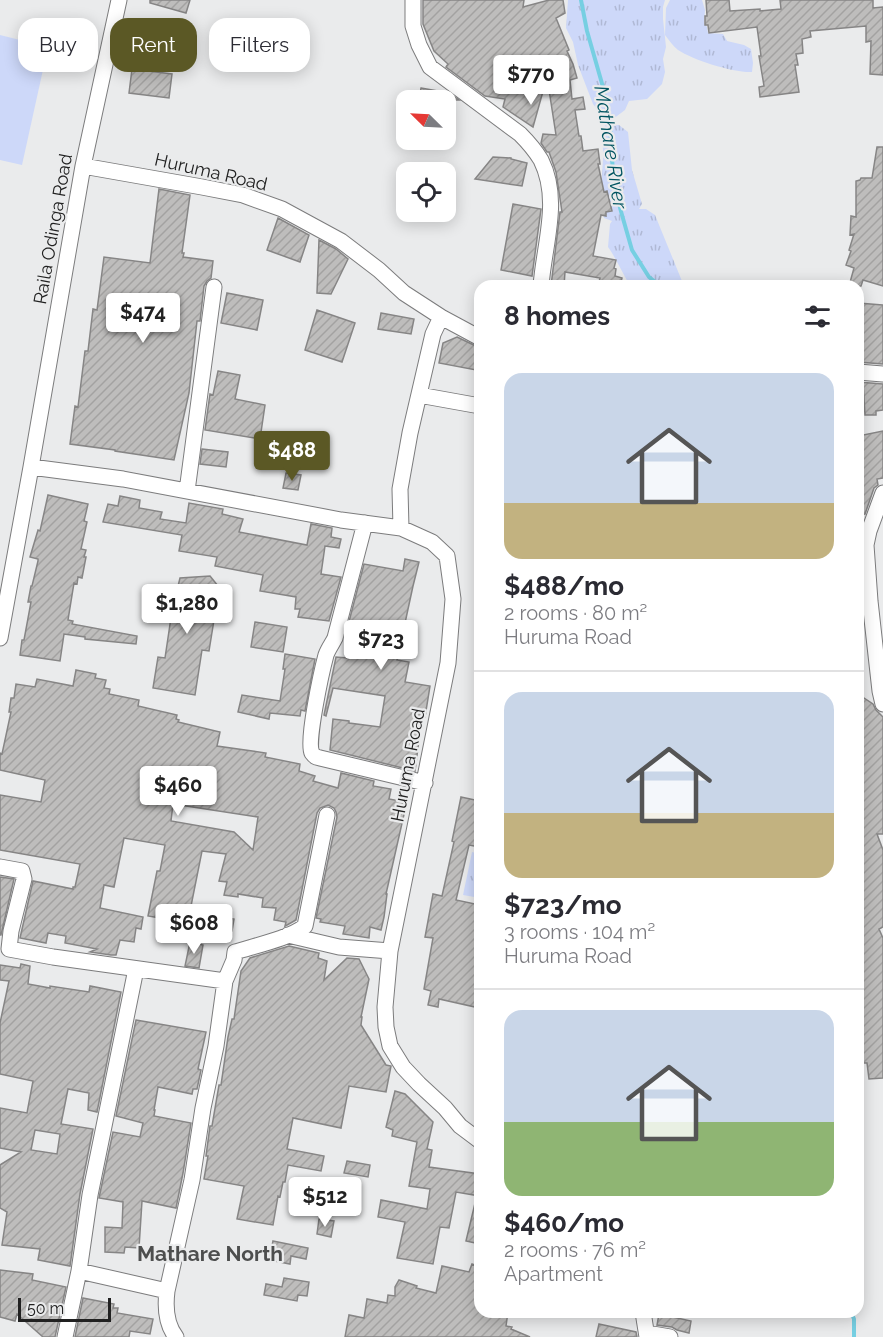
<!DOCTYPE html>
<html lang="en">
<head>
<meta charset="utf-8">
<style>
	:root { --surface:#fff; --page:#f7f7f7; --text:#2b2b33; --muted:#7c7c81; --line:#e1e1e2; --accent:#5b5825 }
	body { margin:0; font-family:Raleway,sans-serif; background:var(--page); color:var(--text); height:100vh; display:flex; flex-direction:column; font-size:22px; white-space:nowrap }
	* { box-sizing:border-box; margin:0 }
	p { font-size:20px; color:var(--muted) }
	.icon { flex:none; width:33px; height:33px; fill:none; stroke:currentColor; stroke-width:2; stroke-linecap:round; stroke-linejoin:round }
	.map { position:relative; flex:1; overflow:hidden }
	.panel { position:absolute; left:474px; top:280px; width:390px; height:1038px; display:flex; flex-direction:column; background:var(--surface); border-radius:18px; box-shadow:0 3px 15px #0003 }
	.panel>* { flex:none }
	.guide { position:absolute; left:18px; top:18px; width:366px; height:54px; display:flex; gap:12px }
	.needle { width:39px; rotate:294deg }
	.fabs { position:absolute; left:396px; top:90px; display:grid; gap:12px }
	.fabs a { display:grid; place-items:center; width:60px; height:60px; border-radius:12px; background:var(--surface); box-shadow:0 3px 15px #0003; font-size:30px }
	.scale { position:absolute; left:18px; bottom:15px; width:93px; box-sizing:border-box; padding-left:6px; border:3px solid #212121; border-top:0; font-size:16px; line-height:21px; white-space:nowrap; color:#212121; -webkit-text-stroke:4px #eaebec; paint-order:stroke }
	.price { position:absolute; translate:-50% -51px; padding:0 14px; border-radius:6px; background:#fff; color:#222; font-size:20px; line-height:39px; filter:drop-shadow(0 2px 3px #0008) }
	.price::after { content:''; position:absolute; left:50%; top:36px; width:18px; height:14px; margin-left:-9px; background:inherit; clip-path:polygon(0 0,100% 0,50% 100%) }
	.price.active { background:var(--accent); color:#fff }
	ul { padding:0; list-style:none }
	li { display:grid; align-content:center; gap:12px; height:318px; padding:0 30px }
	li+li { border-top:2px solid var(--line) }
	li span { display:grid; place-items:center; height:186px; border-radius:18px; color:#555 }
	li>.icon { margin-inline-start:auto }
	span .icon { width:108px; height:108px; fill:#fffc; stroke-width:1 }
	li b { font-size:26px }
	h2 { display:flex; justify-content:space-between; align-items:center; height:72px; padding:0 30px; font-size:26px }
	.pill { padding:0 21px; border-radius:18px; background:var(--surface); box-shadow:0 3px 15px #0003; font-size:21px; line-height:54px }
	.pill.active { background:var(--accent); color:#fff }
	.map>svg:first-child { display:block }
	.grass { fill:url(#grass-tufts) }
	.pitch { fill:#cdd8f9 }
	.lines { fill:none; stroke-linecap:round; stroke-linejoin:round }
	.stream { stroke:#76cfe2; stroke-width:4 }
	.building { fill:url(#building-hatch); stroke:#868585; stroke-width:1.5; fill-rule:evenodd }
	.minor-casing { stroke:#7c7c7d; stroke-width:17 }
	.minor { stroke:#fff; stroke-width:15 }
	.labels { text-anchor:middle; stroke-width:4.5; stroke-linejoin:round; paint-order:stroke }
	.street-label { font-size:18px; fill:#212121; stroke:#eaebec }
	.water-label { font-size:20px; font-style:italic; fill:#005461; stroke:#eaebec }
	.quarter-label { font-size:21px; font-weight:bold; fill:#4d4e4e; stroke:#eaebec }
</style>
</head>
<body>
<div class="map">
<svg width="883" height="1337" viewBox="0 0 883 1337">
	<defs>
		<pattern id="grass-tufts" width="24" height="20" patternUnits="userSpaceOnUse" patternTransform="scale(1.5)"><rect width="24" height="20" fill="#cdd8f9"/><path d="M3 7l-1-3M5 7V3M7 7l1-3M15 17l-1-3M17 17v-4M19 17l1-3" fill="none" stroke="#b0b9d5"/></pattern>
		<pattern id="building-hatch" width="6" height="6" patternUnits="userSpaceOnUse" patternTransform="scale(1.5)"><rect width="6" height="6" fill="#bebdbc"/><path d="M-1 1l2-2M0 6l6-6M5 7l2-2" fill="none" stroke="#a3a2a1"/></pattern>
	</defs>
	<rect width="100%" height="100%" fill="#eaebec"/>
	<path class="grass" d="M568,0H665L663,7V19L666,47L663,59L665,72L662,84L647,99L629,101L625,110L613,119L603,117L593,104L578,65L573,42L566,28Z
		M670,0H702L705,10L704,23L707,27L708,33L723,34L727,41L744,45L751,49L753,63L752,72C734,73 693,60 678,50C673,46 669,40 665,35L666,8Z
		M605,125H619L628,132L632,170L642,204L639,209H646L655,215L684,286H630C623,274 616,258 608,247L610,224L612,221L604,218C599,198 602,179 603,159C604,145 600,140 605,125Z
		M472,852L480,854V898L463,895Z"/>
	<path class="pitch" d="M0,35L48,47L22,165L0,160Z"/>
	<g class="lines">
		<path class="stream" d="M581,0L587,31L603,87L610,126L613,173L616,193L622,215L632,250L649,277L660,286
			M851,1312L854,1319V1337"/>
	</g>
	<path class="building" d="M150,0H190L186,13L150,3Z
		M423,0H524L523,7L549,0H563L565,13L556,18L569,50L567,51L573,64L577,78L570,80L572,99L583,97L585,109L575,110L579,136H581L583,151L598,149L600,164H598L604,192L607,191L612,211L606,212V216L601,215L593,256L616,260L614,268L616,269L615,276L622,278L620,286H598L600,278L565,272L564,286H551L560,212H562L556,172L549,152H547L541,143L543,134L556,135L547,77L533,127L503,107L505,99L485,96L446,67L448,64L434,51L423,24Z
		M706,0H729L730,11L760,9V11L781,9L780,0H873V8L883,7V75L870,74L871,41L866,42V26L810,31L811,37L802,39L803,53L796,54L798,65H795L799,92L760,97L759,87L764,86L759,56H761L757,27L709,33L708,25H705V16H707Z
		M132,69L172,74L169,98L129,93Z
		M421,88L449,93L459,100H419Z
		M877,147H883V286L863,280L861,286H849L854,268L846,265L851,251L849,250L854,234L850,235L851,216L856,217V181L860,180L861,178H872Z
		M493,157L511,158V159L527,163L522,186L475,179Z
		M159,189L190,195L182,253H184L183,257L213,261L211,278L207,281L204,286L200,321H197L189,393L174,460L115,451V450L70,444L75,406L78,407L85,351H88L93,309L97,310L104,257L150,263Z
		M513,204L541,209L532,276L501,270Z
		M278,218L309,235L300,262L267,250Z
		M319,240L336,249L348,259L331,294L317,293Z
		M227,293L263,300L257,330L221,323Z
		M858,303L883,305V364L858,362Z
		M317,310L355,323L342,362L305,350Z
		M381,313L414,319L411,334L378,329Z
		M457,337L480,348V356L476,370L439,363L443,343Z
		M218,371L240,375L235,399L265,405L260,439L205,430L210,394L213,395Z
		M858,382L883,384V410L876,411V415H865L863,382Z
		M883,431V478L877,479L878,485L874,488L865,514L858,515V436Z
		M202,449L228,452L226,467L200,464Z
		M286,473L301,475L298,490L283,488Z
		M48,495L88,504L84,521L87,522L81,549L86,550L84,557H86L82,578L78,577L77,584L74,583L68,620L73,621L72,624L137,636L136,644L85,639V637L64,634L60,661L20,655L22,640H24L31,602H28L31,586H32L38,561V559L30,557L38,530L40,531Z
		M120,496L140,500L139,508L162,512L160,519L186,523L189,503L223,509L222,514L243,519L239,532L307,545L311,524L332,528L331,537L341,539L339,548L325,546L321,574L341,577L329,621L298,617L300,609H295L296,597L260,591L263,575L215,566L217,557L179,551L182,535L103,522L108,504L118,506Z
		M405,559L419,562L413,586L397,660L409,662L405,682L430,686L425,717H422L415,771L330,750L333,719L349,721V723L380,727L385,696L333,688L326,716L324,715L336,657L348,658L352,638L345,637L364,564L403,571Z
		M210,576L218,586L211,620H214L209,651L202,650L195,695L153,688L158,657L165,658L172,611L180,578Z
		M255,622L287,627L283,652L251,647Z
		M285,654L315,659L305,711L301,710L300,716L270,713L269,719L238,712L242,695L280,701L285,669H283Z
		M76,670L96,674L95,678L106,680L104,688L110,689L109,694L139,700L138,706L177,715L176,719L179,720L178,722L220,732L217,746L266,753L265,757L300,764L299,771L315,776L313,781L338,788L341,773L374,781L373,786L391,789L389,799L405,802L403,810H405L386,894H387L384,917L381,930L370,927L369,938L343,934L345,926L320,922L321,919L316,918L337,817L336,812L334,808L328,805L320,808L317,813L296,920L287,925L285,926L286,922L274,920L276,908L262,907L263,898L238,894V897L224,895L227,882L219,881L226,854L202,851L190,911L234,919L232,931L148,916L157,871H160L165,845L124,838L114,887L104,885L100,908L143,917L141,929L136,928L134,942L120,940L116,955H111L90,952L97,949L65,943L66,936L48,933L46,943L20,938L33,881L73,889V887H75L80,864L0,850V795L41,802L45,780L0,770V753L2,754L11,712H9L11,698H14L16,684L35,687L37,679L73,686ZM173,804L258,817L253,850L234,832L171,821Z
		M858,694L873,704L876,710L883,717V834H877L883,850V927L879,929L883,938V1078L869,1079L867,1063H858Z
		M461,797L480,801V847L469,845L456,900L480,905V982L475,1007L439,999L438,1007L428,1005L431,991L424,989L433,938L425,937L433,894L442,896L454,842L452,841Z
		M0,877L14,879L1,935H0Z
		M190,942L203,945L199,968L185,966Z
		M289,946L319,953L318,958L327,961L324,980L347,958L359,959L369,979L361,1017H362L361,1025L386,1065L391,1066L386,1092L349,1086L341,1128L293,1118L287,1149L324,1156L321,1171L288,1165L285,1182H283L280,1197L278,1196L273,1225L237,1219L244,1186L204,1179L208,1156H206L210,1126H212L219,1085H221L228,1037L232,1019H234L241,971L250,958Z
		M21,964L30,966L28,984L50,988V986L89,992L90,986L121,992L97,1112L88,1110L89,1093L68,1089L61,1124L93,1129L80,1194L70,1266L38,1260L40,1249L2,1245L7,1212L0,1208V1165L21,1152L0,1148V1108L27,1113L33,1081L0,1074V1023L9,981L0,980V965L20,968ZM35,1130L60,1134L57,1154L31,1150Z
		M136,1020L206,1032L198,1069L201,1070L197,1089H193L192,1094L158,1087L154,1110H155L154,1116L191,1123L183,1173L176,1208L142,1201L139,1248L125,1247L124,1253L105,1252V1227L122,1228L123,1202L99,1198L113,1132L140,1137L143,1123L116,1116Z
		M395,1091L405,1094L433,1122L427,1149L432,1150L429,1167L480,1174V1196L456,1192L449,1228L440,1227L433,1264L397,1258L405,1222L378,1217L381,1200L427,1209L430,1189L409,1186L417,1142L392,1136L393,1130L386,1127Z
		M347,1161L370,1165L368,1177L344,1173Z
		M476,1199H480V1244L466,1241Z
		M319,1219L334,1221L331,1237L317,1234Z
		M273,1241L308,1248L306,1259L291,1256L290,1264L269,1260Z
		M472,1264L480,1267V1312H508L506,1326L512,1327L511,1329L530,1337H345L349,1315L364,1318L367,1299L387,1303L388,1295L395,1296V1287L399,1280L417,1286L416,1288L436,1293L442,1266L469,1272Z
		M0,1270L33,1274L32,1280L66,1287L55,1337H43L17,1314L15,1321L0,1317Z
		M284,1278L309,1282L307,1296L298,1295L297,1301L264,1295L266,1284L282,1287Z
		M83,1298L114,1304L113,1308H118L117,1313L153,1319L150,1334L130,1331L129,1337H75Z
		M659,1314L691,1321L689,1333L677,1330L672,1327L657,1325Z
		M599,1324L636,1332L637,1337H596Z"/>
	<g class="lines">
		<g class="minor-casing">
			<path id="minor" d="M413,0V26L419,45L430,67L520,134C528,142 535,150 541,160C561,200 544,244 541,286
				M83,166L202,187L243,195L282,209L341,241L379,270L404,293L441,317L480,338
				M858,372L883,374
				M419,395L480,406
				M31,467L123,479L341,520L401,528L432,542L447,556L453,599L448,663L390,951L385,1007L386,1027L390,1046L403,1067L419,1084L445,1108L460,1126L480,1141
				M187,491L214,287
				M883,493L869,531L866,545L870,601L880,691L883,704
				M365,523L335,638C332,644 328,649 326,655C322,670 306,742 312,753C315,757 316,757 320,758L425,783
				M401,528L400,489L410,433L433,334L441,317
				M0,638L31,467L83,166L119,0
				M0,867L22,871L24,879L11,931L9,949L53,957L225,981
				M288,935L339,947L390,951
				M79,1271L167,1291C165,1307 166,1324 176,1337
				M167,1291L192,1180L203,1108L216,1046L225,981L234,960L235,952C254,946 291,938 305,926L327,815
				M643,1312L647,1337
				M647,1333L670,1337
				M65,1337L79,1271L90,1195L136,969"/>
		</g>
		<use href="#minor" class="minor"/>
	</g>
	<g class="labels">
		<g class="street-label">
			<text transform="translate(211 172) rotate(13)" y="6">Huruma Road</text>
			<text transform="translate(53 229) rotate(-80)" y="6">Raila Odinga Road</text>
			<text transform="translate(408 765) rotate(-79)" y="6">Huruma Road</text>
		</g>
		<g class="water-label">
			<text transform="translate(611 147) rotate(81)" y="7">Mathare River</text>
		</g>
		<g class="quarter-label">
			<text x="210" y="1261">Mathare North</text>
		</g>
	</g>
</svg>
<div class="fabs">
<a><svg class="needle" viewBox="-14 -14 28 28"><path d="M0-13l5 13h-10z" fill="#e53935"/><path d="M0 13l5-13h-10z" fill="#7c7c81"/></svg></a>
<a><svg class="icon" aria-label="locate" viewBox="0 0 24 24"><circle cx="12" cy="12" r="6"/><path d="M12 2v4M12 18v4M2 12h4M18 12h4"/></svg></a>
</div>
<div class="scale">50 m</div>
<b class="price" style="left:531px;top:106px">$770</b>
<b class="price" style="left:143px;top:344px">$474</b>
<b class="price active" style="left:292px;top:482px">$488</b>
<b class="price" style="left:187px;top:635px">$1,280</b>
<b class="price" style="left:381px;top:671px">$723</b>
<b class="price" style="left:178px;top:817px">$460</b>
<b class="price" style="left:194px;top:955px">$608</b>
<b class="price" style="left:325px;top:1228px">$512</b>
<div class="guide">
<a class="pill">Buy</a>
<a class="pill active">Rent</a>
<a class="pill">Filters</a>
</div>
<section class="panel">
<h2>8 homes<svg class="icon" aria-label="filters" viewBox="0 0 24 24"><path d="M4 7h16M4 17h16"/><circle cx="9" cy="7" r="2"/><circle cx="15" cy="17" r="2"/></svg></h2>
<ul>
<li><span style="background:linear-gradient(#c9d6e8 70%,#c2b280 0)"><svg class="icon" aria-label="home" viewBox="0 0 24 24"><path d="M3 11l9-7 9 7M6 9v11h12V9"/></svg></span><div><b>$488/mo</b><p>2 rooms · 80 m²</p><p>Huruma Road</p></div></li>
<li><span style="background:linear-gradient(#c9d6e8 65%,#c2b280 0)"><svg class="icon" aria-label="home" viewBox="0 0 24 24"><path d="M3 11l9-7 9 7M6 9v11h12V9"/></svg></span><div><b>$723/mo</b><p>3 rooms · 104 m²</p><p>Huruma Road</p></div></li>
<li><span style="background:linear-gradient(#c9d6e8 60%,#8fb573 0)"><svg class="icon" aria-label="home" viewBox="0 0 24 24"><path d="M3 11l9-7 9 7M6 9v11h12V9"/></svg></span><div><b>$460/mo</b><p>2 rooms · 76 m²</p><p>Apartment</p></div></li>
</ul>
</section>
</div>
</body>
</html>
